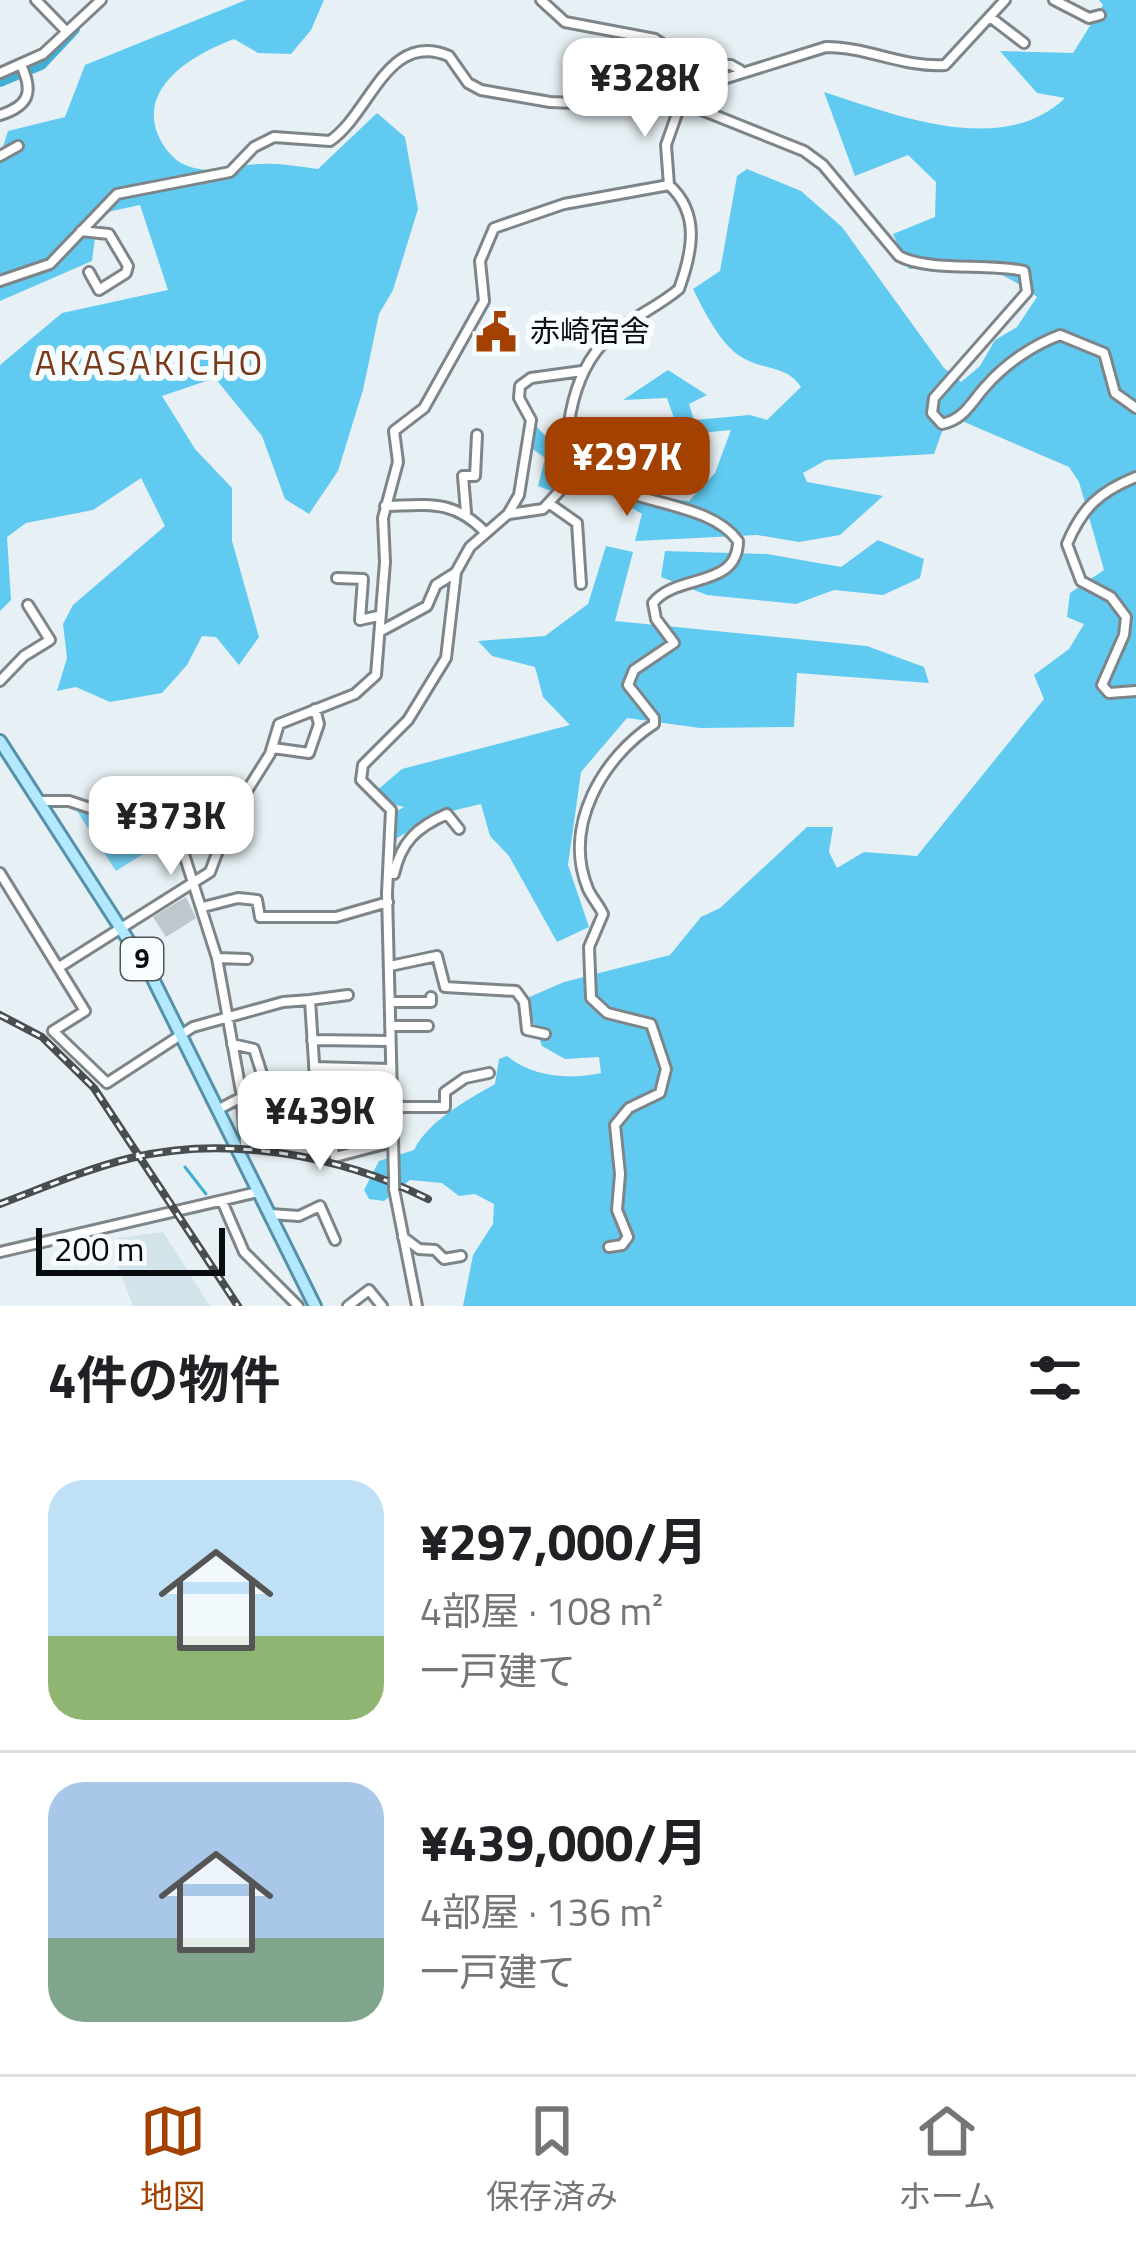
<!DOCTYPE html>
<html lang="ja">
<head>
<meta charset="utf-8">
<style>
	:root { --surface:#fff; --page:#f6f6f6; --text:#202124; --muted:#757577; --line:#e0e0e0; --accent:#a34100 }
	body { margin:0; font-family:"Titillium Web","Noto Sans JP",sans-serif; background:var(--page); color:var(--text); height:100vh; display:flex; flex-direction:column; font-size:45px; white-space:nowrap }
	* { box-sizing:border-box; margin:0 }
	p { font-size:39px; color:var(--muted) }
	.icon { flex:none; width:66px; height:66px; fill:none; stroke:currentColor; stroke-width:2; stroke-linecap:round; stroke-linejoin:round }
	.map { position:relative; height:1306px; overflow:hidden }
	.panel { display:flex; flex-direction:column; background:var(--surface); flex:1 }
	.panel>* { flex:none }
	.scale { position:absolute; left:36px; bottom:30px; width:189px; box-sizing:border-box; padding-left:12px; border:6px solid #090c0e; border-top:0; font-size:33px; line-height:42px; white-space:nowrap; color:#090c0e; -webkit-text-stroke:9px #f7fdff; paint-order:stroke }
	.price { position:absolute; translate:-50% -102px; padding:0 27px; border-radius:24px; background:#fff; color:#222; font-size:39px; line-height:78px; filter:drop-shadow(0 3px 6px #0008) }
	.price::after { content:''; position:absolute; left:50%; top:72px; width:36px; height:27px; margin-left:-18px; background:inherit; clip-path:polygon(0 0,100% 0,50% 100%) }
	.price.current { background:var(--accent); color:#fff }
	ul { padding:0; list-style:none }
	li { display:flex; align-items:center; gap:36px; height:300px; padding:0 48px }
	li+li { border-top:3px solid var(--line) }
	li span { display:grid; place-items:center; flex:none; width:336px; height:240px; border-radius:36px; color:#555 }
	li>.icon { margin-inline-start:auto }
	span .icon { width:144px; height:144px; fill:#fffc; stroke-width:1 }
	li b { font-size:51px }
	h2 { display:flex; justify-content:space-between; align-items:center; height:144px; padding:0 48px; font-size:51px }
	.dock { display:flex; justify-content:space-around; align-items:center; height:168px; border-top:3px solid var(--line); background:var(--surface); font-size:33px; color:var(--muted) }
	.dock a { display:grid; justify-items:center; gap:6px }
	.dock .current { color:var(--accent) }
	.map>svg:first-child { display:block }
	.built { fill:#d2e4ea }
	.green { fill:#77d5f9 }
	.forest { fill:#61caf1 }
	.lines { fill:none; stroke-linecap:round; stroke-linejoin:round }
	.stream { stroke:#41aed4; stroke-width:3 }
	.river { stroke:#41aed4; stroke-width:12 }
	.building { fill:#bec7cb }
	.minor-casing { stroke:#7d8589; stroke-width:14 }
	.major-casing { stroke:#5592aa; stroke-width:16 }
	.minor { stroke:#fff; stroke-width:8 }
	.major { stroke:#b2e9fe; stroke-width:10 }
	.rail-casing { stroke:#494d50; stroke-width:8 }
	.rail { stroke:#f7fdff; stroke-width:3; stroke-dasharray:9; stroke-linecap:butt }
	.minor-bridge-casing { stroke:#7d8589; stroke-width:14; stroke-linecap:butt }
	.minor-bridge { stroke:#fff; stroke-width:8 }
	.labels { text-anchor:middle; stroke-width:12; stroke-linejoin:round; paint-order:stroke }
	.shield { fill:#f7fdff; stroke:#505456; stroke-width:3 }
	.shield-label { font-size:27px; font-weight:bold; fill:#090c0e }
	.poi-label { font-size:30px; fill:#090c0e; stroke:#f7fdff; text-anchor:start }
	.quarter-label { font-size:36px; letter-spacing:3px; fill:#7a3a19; stroke:#f7fdff }
</style>
</head>
<body>
<div class="map">
<svg width="1136" height="1306" viewBox="0 0 1136 1306">
	<rect width="100%" height="100%" fill="#e7f0f4"/>
	<path class="built" d="M163,1232L210,1306H133L113,1253L117,1238Z"/>
	<path class="green" d="M75,808L162,837L164,841L116,871Z"/>
	<path class="forest" d="M246,0H324L311,30L291,54L258,53L234,39C194,54 138,86 158,135C162,145 172,158 181,163C211,178 233,164 263,164C281,163 300,167 318,169L377,113L405,137L418,209L393,290L379,314L363,390L338,471L309,514L285,499L262,436L215,378L162,396L195,449L232,488V541L259,637L239,665L216,637L202,636L187,665L162,693L110,702L76,687L57,691L67,658L63,624L73,605L165,526L141,478L93,510L26,523L7,537L11,600L0,611V365L62,313L168,290L140,205L98,214L92,261L0,301V156L8,131L65,117L85,65Z
		M1099,0H1136V1306H463L473,1255L493,1224L494,1204L475,1194L459,1196L442,1183L410,1180L384,1201L369,1199L364,1190L379,1161L414,1150C429,1120 466,1101 495,1084L499,1059L507,1056C532,1077 569,1080 601,1073L599,1057L565,1059L542,1046L525,999L564,982L670,955L701,917L720,908L807,827H833L829,852L837,868L864,852L917,856L1044,699L1034,675L1069,649L1084,624L1067,617L1070,593L1104,570L1079,482L1069,467L948,415L934,454L826,460L803,473L807,482L883,496L840,535L799,542L757,535L635,541L642,514L569,470L557,493L538,486L545,458L530,447L533,423L563,454L568,416L582,419L579,456L652,497L689,501L715,473L731,430L690,434L670,491L645,441L625,425L676,424L667,398L623,400L668,370L707,395L689,404L694,420L750,415L767,420L801,387C786,365 766,371 743,358C721,346 704,311 693,289L720,271L737,176L747,169L801,191L842,227L944,368L961,382L980,366L995,340L1017,327L1037,297C991,262 966,261 909,269L893,234L935,217L936,182L908,155L855,176L824,92C895,115 1003,158 1065,98L1037,93L1000,51L1073,53L1103,5Z
		M878,540L924,559L920,578L883,595L834,590L796,604L707,595L661,577L665,551L767,554L841,567Z
		M606,546L633,552L615,621L867,646L924,667L929,683L797,673L794,727L700,728L627,718L581,772L568,865L589,927L557,942L509,856L490,836L481,804L439,814L383,846L397,811L404,807L368,798L402,769L570,725L543,697L535,667L492,656L478,641L545,636L588,604Z"/>
	<g class="lines">
		<path class="stream" d="M185,1167L206,1194"/>
		<path class="river" d="M0,81L41,64L74,29"/>
	</g>
	<path class="building" d="M186,897L196,918L166,937L153,917Z"/>
	<g class="lines">
		<g class="minor-casing">
			<path id="minor" d="M36,0L66,31
				M541,0L565,22L655,39L694,65H731L740,70
				M1054,0L1089,18L1100,15
				M990,17L1024,43
				M0,73L43,54L101,0
				M0,115C29,106 34,92 21,65
				M0,156L18,146
				M81,231L109,234L128,266L126,273L99,290L89,272
				M0,281L50,264L117,194L230,172L254,147L274,137L330,141C371,113 387,30 449,56L468,83L481,90L550,102L626,105L679,101L804,151L823,165L899,256C929,272 987,263 1024,271L1027,292L934,398L932,413L942,424C965,419 971,402 986,386C1005,364 1033,345 1060,335L1104,353L1115,393L1136,408
				M565,456C611,509 705,495 738,541C738,589 676,573 653,603L656,619L674,643L634,670L628,685L654,718V724C603,757 562,826 588,889C592,898 599,905 603,914L589,947L591,998L607,1013L651,1024L666,1069L660,1093L629,1108L615,1125L620,1174L617,1210L628,1237L622,1245L609,1247
				M1136,477C1099,492 1082,508 1067,544L1081,581L1111,597L1126,617L1124,635L1102,685L1109,693L1136,691
				M550,504L577,523L581,584
				M385,506C428,505 453,499 485,532
				M466,512L463,476H475L477,435
				M509,514L543,509L568,482C563,430 572,366 615,332C635,316 659,306 679,289C692,253 701,214 669,185L666,145L685,91L826,47C868,47 904,68 945,65L1005,0
				M337,578L363,579L360,620L378,616
				M381,631L427,606L436,585L455,573
				M0,681L24,656L50,640L28,605
				M273,748L309,753L319,724L315,709
				M39,801H69L168,834L181,845L217,958L242,1097L219,1109
				M0,873L85,1011L53,1031L107,1083L193,1027L283,1002L310,1000L316,1094L335,1157L392,1142
				M394,874C401,842 417,827 447,814L459,829
				M203,907L238,898L257,900L260,917H336L388,902
				M217,958L247,959
				M61,966L210,872L231,816L270,754L279,724L355,694L376,675L385,562L383,518L398,462L394,431L424,408L484,301L480,261L494,228L564,204L669,185
				M390,966L437,956L445,987L516,991L524,1002L527,1030L545,1034
				M310,1000L348,995
				M390,1002H431V997
				M390,1026H428
				M312,1040L390,1041
				M232,1044L254,1049L269,1096
				M314,1067L390,1069
				M316,1094L390,1096L401,1107H445V1092L465,1078L489,1073
				M242,1097L245,1143L324,1120
				M394,1178L387,893L391,810L361,780L363,765L408,720L446,658L456,572L470,547L508,514L519,495L531,420L519,398L520,386L531,378L582,371
				M394,1189L417,1306
				M222,1201L244,1252L298,1306
				M270,1214L299,1216L320,1206L335,1240
				M403,1237L419,1249L435,1250L444,1259L461,1256
				M0,1252L258,1192
				M348,1306L369,1290L382,1306"/>
		</g>
		<g class="major-casing">
			<path id="major" d="M0,741L152,977L315,1306"/>
		</g>
		<use href="#minor" class="minor"/>
		<use href="#major" class="major"/>
		<g class="rail-casing">
			<path id="rail" d="M0,1015L42,1037L94,1088L238,1306
				M0,1204C43,1188 86,1169 131,1158C228,1135 340,1155 428,1199"/>
		</g>
		<use href="#rail" class="rail"/>
		<g class="minor-bridge-casing">
			<path id="minor-bridge" d="M394,1178V1189"/>
		</g>
		<use href="#minor-bridge" class="minor-bridge"/>
	</g>
	<defs>
		<g id="civic-bare" transform="scale(3.24)"><path d="M-.6-6.5H3V-4.5H.6V-3L4-1V1h2V6H-6V1h2V-1L-.6-3ZM-1.2 2.5V6h2.4V2.5Z" fill="#a34100" stroke="#f7fdff" stroke-width="2.5" paint-order="stroke"/></g>
	</defs>
	<g fill-rule="evenodd">
		<use href="#civic-bare" x="496" y="332"/>
	</g>
	<g class="labels">
		<rect class="shield" x="121" y="938" width="42" height="42" rx="9"/>
		<g class="shield-label">
			<text x="142" y="968">9</text>
		</g>
		<g class="poi-label">
			<text x="530" y="342">赤崎宿舎</text>
		</g>
		<g class="quarter-label">
			<text x="150" y="375">AKASAKICHO</text>
		</g>
	</g>
</svg>
<div class="scale">200 m</div>
<b class="price" style="left:645px;top:140px">¥328K</b>
<b class="price current" style="left:627px;top:519px">¥297K</b>
<b class="price" style="left:171px;top:878px">¥373K</b>
<b class="price" style="left:320px;top:1173px">¥439K</b>
</div>
<section class="panel">
<h2>4件の物件<svg class="icon" aria-label="filters" viewBox="0 0 24 24"><path d="M4 7h16M4 17h16"/><circle cx="9" cy="7" r="2"/><circle cx="15" cy="17" r="2"/></svg></h2>
<ul>
<li><span style="background:linear-gradient(#bfe0f5 65%,#8fb573 0)"><svg class="icon" aria-label="home" viewBox="0 0 24 24"><path d="M3 11l9-7 9 7M6 9v11h12V9"/></svg></span><div><b>¥297,000/月</b><p>4部屋 · 108 m²</p><p>一戸建て</p></div></li>
<li><span style="background:linear-gradient(#a9c7e8 65%,#7fa58c 0)"><svg class="icon" aria-label="home" viewBox="0 0 24 24"><path d="M3 11l9-7 9 7M6 9v11h12V9"/></svg></span><div><b>¥439,000/月</b><p>4部屋 · 136 m²</p><p>一戸建て</p></div></li>
</ul>
</section>
<nav class="dock">
<a class="current"><svg class="icon" aria-label="map" viewBox="0 0 24 24"><path d="M3 6l6-2 6 2 6-2v14l-6 2-6-2-6 2zM9 4v14M15 6v14"/></svg>地図</a>
<a><svg class="icon" aria-label="saved" viewBox="0 0 24 24"><path d="M7 4h10v16l-5-4-5 4z"/></svg>保存済み</a>
<a><svg class="icon" aria-label="home" viewBox="0 0 24 24"><path d="M3 11l9-7 9 7M6 9v11h12V9"/></svg>ホーム</a>
</nav>
</body>
</html>
